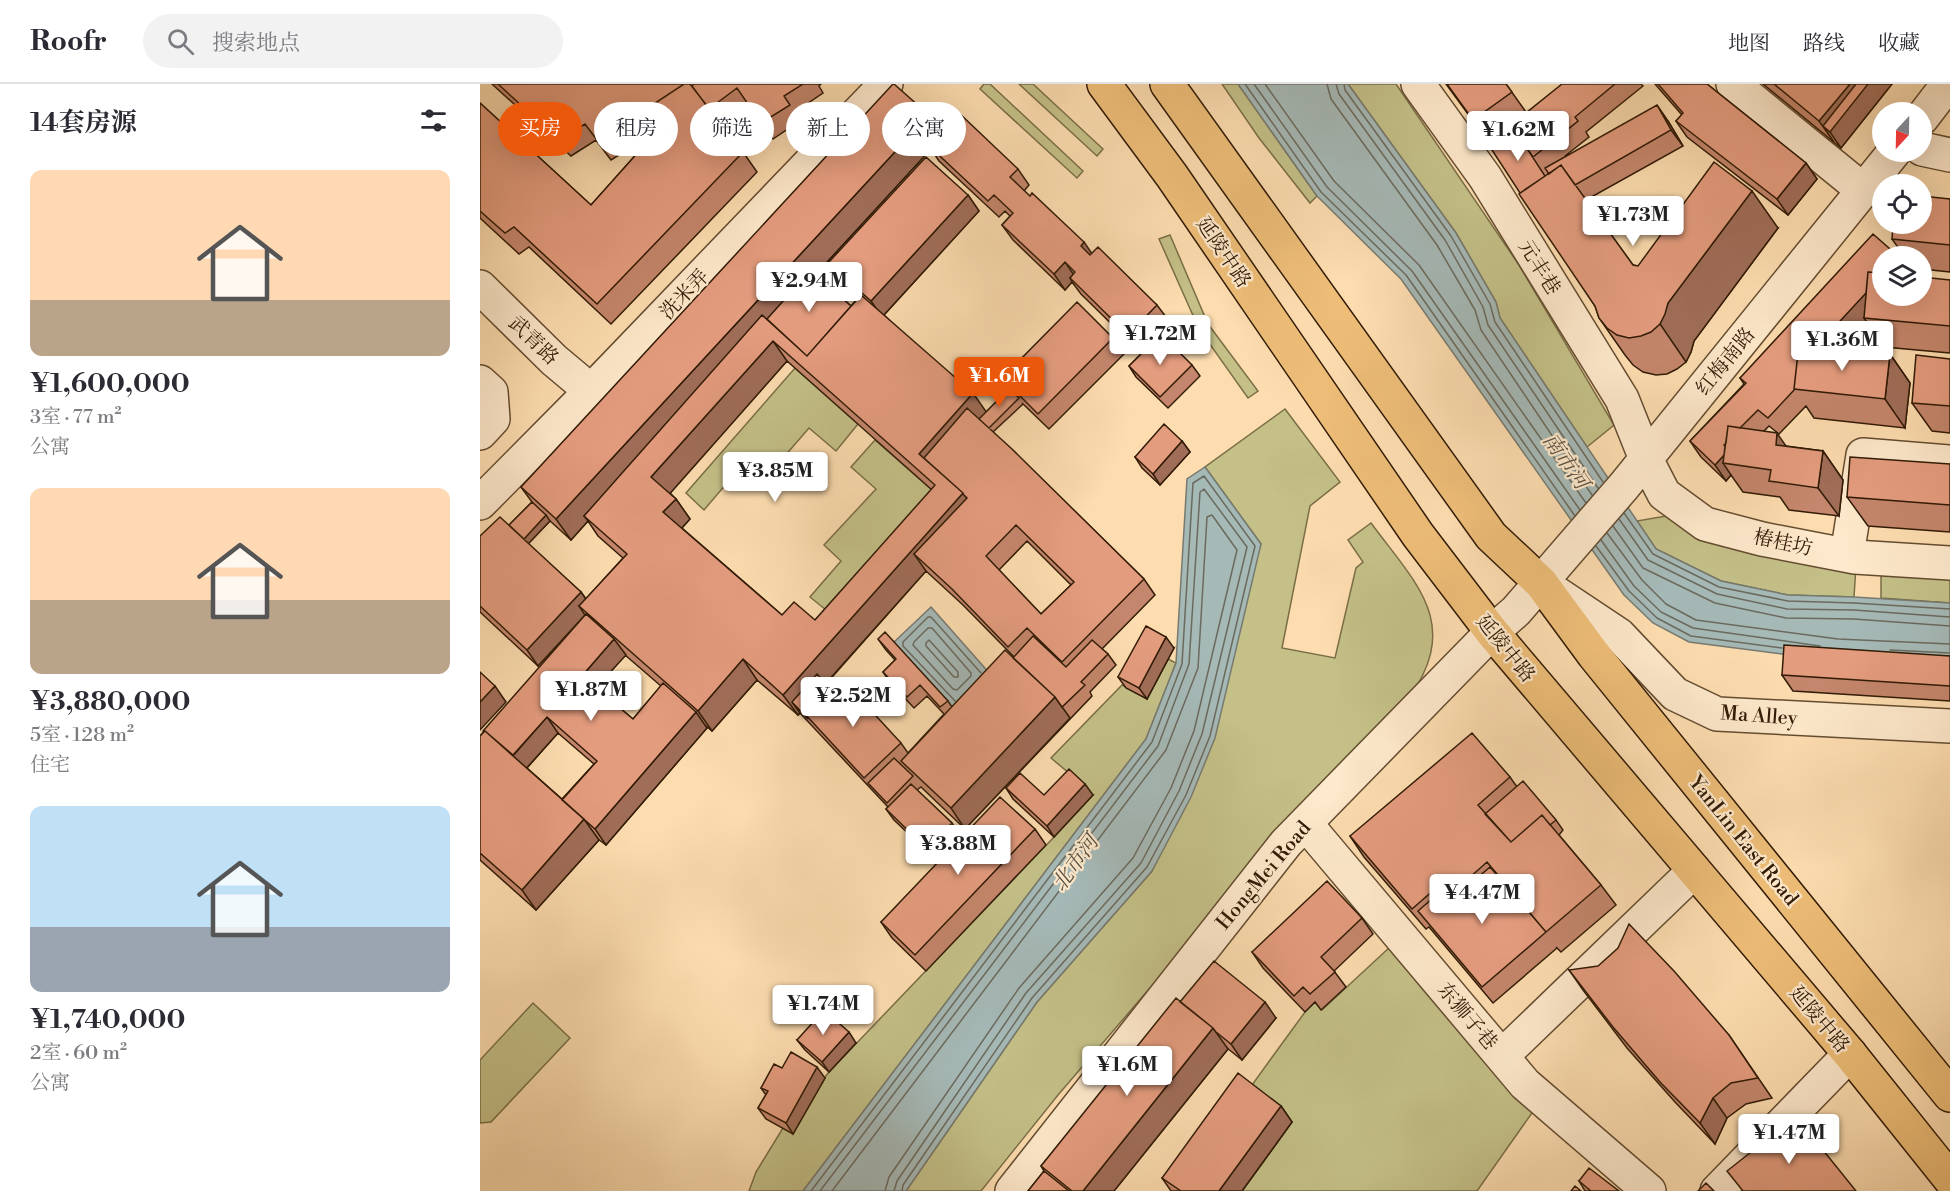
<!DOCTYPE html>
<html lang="zh">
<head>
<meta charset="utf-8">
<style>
	:root { --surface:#fff; --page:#f2f2f3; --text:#2b2b33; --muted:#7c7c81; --line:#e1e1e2; --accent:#ea580c }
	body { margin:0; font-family:"Libre Bodoni","Noto Serif SC",serif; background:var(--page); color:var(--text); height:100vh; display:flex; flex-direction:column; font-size:22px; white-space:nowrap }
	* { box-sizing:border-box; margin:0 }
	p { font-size:20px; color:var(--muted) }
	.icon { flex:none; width:33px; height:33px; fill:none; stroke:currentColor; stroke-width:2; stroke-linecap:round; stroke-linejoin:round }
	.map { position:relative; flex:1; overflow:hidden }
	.details { display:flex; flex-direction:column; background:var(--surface); width:480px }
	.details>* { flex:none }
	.hud { position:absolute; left:18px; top:18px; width:570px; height:54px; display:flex; gap:12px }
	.needle { width:39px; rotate:202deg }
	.fabs { position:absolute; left:1392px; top:18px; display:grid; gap:12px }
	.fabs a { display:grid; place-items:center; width:60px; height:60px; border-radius:50%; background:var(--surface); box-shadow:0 6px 24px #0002; font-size:30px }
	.price { position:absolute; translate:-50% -51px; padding:0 14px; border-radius:6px; background:#fff; color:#222; font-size:20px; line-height:39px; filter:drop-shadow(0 2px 3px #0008) }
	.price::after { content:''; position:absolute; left:50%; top:36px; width:18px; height:14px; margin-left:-9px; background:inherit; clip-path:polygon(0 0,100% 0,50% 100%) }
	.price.on { background:var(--accent); color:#fff }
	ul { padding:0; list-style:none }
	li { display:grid; align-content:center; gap:12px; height:318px; padding:0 30px }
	li span { display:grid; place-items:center; height:186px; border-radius:12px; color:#555 }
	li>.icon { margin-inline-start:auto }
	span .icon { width:108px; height:108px; fill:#fffc; stroke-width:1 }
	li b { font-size:26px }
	h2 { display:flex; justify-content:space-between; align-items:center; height:72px; padding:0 30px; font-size:26px }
	.tag { padding:0 21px; border-radius:27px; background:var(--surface); box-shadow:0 6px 24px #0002; font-size:21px; line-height:54px }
	.tag.on { background:var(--accent); color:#fff }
	header { display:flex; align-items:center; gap:36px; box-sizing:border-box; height:84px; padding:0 30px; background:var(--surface); border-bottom:2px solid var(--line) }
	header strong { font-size:28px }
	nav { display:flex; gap:33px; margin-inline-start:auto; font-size:21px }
	.search { width:420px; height:54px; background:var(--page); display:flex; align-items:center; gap:15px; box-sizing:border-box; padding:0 21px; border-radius:33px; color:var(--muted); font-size:22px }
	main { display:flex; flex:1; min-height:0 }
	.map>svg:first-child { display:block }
	.green { fill:#c4c088; stroke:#7a6e47; stroke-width:1.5 }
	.water { fill:#a5b9b7; stroke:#777a70; stroke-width:1.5 }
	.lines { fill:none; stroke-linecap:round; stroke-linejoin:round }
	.shore { stroke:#6b6a5e; stroke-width:1.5 }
	.minor-casing { stroke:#644c30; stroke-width:36 }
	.major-casing { stroke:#311b06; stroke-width:36 }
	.minor { stroke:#fee9cc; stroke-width:33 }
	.major { stroke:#eebe78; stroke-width:33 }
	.wall { fill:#c4866c; stroke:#311b06; stroke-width:1.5; fill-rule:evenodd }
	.shaded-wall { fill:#a06d58; stroke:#311b06; stroke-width:1.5 }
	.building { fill:#e49c7e; stroke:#311b06; stroke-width:1.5; fill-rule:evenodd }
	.labels { text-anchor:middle; stroke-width:4.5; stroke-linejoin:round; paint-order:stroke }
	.street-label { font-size:20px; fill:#311b06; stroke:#fee9cc }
	.water-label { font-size:21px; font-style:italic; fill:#5a5244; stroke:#fee9cc }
</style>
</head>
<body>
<header>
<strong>Roofr</strong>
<div class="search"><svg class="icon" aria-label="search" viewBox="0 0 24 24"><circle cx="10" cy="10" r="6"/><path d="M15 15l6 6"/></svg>搜索地点</div>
<nav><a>地图</a><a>路线</a><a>收藏</a></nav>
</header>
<main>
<section class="details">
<h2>14套房源<svg class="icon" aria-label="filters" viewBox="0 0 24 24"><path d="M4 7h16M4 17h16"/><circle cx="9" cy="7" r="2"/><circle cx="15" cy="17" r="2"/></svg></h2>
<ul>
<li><span style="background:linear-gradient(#ffd9b3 70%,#b9a48a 0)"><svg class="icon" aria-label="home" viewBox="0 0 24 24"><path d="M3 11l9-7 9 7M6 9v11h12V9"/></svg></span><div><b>¥1,600,000</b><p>3室 · 77 m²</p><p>公寓</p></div></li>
<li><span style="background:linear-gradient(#ffd9b3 60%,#b9a48a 0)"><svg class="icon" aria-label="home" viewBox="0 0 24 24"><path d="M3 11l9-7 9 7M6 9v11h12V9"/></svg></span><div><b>¥3,880,000</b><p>5室 · 128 m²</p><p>住宅</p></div></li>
<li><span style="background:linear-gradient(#bfe0f5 65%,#9aa5b1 0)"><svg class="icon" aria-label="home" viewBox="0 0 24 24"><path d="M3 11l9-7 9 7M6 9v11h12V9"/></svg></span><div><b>¥1,740,000</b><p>2室 · 60 m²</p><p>公寓</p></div></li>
</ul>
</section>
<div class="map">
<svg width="1470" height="1107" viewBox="0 0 1470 1107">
	<rect width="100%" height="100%" fill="#fdddb0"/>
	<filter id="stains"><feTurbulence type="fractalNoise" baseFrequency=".00333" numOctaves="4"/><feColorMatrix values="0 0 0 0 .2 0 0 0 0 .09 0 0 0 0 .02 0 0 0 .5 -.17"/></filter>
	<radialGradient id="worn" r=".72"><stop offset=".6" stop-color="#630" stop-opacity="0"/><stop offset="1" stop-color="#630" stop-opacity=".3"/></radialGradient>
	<path class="green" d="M504,0H510L603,87L597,94L500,5Z
		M539,0H553L623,65L617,72Z
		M742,0H758L837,112L830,119L779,54Z
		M868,0H916L1039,181L1134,341L1107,363L1020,234L1016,218L976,149Z
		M690,151L728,240L778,307L768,314L719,245L679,155Z
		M315,284L378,340L356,367L329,344L277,404L258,386L224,426L206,409Z
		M805,325L860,398L830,422L802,564L855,574L876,484L883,478L868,456L891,439C936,500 982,539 929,614L817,733L578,1011L501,1107H426L557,918L672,787L781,460L725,383Z
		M395,356L460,413L351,530L330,513L361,477L344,461L396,405L371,383Z
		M1192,431L1376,482L1374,513L1308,511L1241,497L1176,465L1157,437Z
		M1401,484L1470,489V519L1401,514Z
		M688,575L696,579L666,655L323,1107H269L276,1088L303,1044L349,988L574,753L596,695L571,674L642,601L667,615Z
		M911,862L1054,1026L997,1107H762L812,1038L769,1005L825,928L835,918L842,926Z
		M53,919L90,954L11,1038L0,1039V976Z"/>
	<path class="water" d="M758,0H868L976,149L1016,218L1020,234L1176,465L1241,497L1308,511L1374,513L1470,519V583L1356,577L1209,558L1173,539L1144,511L921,195L837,112Z
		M725,383L781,460L735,654L711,713L672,787L557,918L426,1107H323L666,655L696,579L707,395Z
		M451,523L511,591L475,627L413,559Z"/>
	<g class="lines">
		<path class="shore" d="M765,0L841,108L926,191L1095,432
			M774,0L847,103L932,187L1100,426
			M785,0L854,97L939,181L1106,419
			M847,0L851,15L957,161L995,226L1001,246L1112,411
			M856,0L859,10L965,156L1003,223L1008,241L1118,404
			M864,0L865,6L971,152L1010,220L1015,238L1123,398
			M1144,429L1173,470L1239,503L1308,517L1374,519L1470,525
			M1139,435L1168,476L1237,510L1307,525L1374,526L1470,533
			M1133,442L1163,484L1235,519L1306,534L1374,535L1470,542
			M1127,449L1162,496L1186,520L1216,536L1358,555L1470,560
			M1121,456L1154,502L1181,528L1213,544L1340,562
			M1116,462L1149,507L1177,534L1211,552L1302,564
			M448,544H452L491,589V592L477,606L473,605L433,561L434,558Z
			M449,556L478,588V593H474L446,562V559Z
			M1410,566L1470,569
			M475,617L423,562V558L448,533H451L501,589
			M331,1107L672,658L702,580L713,399L724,392L775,462L730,652L706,711L667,783L552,914L423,1101L422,1107
			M340,1107L678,662L709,580L720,408L724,405L767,463L722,650L699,707L661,779L546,909L417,1097L414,1107
			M352,1107L686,666L718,584L727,433L732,431L757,466L714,647L691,704L653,774L539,904L409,1093L405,1107"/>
		<g class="minor-casing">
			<path id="minor" d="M938,0L1005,93L1142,315L1166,375L1184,410L1225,440L1282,455L1375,473L1470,479
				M1253,0L1383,106
				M1442,34L1468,0
				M1442,65L1470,71
				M0,203L74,276L111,307
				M0,298L11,308L13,335L0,349
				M0,419L111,307L406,0
				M1367,471L1383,371L1470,378
				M1064,501L1139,551L1195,610L1237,630L1470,642
				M826,740L1045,1000L1169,1107
				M1022,972L1214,787
				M532,1107L806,759L1012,548L1036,527L1144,402L1414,68
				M1237,1107L1370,970"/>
		</g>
		<g class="major-casing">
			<path id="major" d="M624,0L692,92L938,451L1012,548L1370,970L1470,1095
				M687,0L1011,452L1061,499L1114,571L1470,1011"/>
		</g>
		<use href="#minor" class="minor"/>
		<use href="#major" class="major"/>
	</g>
	<path class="wall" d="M12,0H210L212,2L214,0H341L339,2L343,9L315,28L321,36L293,55L268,20L241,40L263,68L277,88L131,240L49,163L39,170L0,134V19L111,121L170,55L168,53L131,76L116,56L91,72Z
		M966,0H1026L1046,28L1007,56Z
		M1082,0H1161L1163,2L1106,48L1109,53L1085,72L1188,37L1203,62L1106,116L1153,181L1158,182L1298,144L1214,257L1211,268L1206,278L1197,285L1187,290L1176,291L1163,288L1153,281L1145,271L1119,234L1115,222L1040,109L1035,46Z
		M1175,0H1227L1326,79L1337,95L1308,131L1207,53L1196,37L1202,31Z
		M1283,0H1412L1361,64Z
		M461,48L538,85L549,101L544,107L612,170L677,221L689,237L673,253L712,281L720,292L688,324L656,293L649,282L664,267L661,265L659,267L601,210L592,198L585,206L533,156L522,141L530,132L525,127L519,133L459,77L451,65L336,190L371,222L379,213L359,195L348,179L488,111L499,127L404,231L506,328L529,305L522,294L633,254L644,270L569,345L542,319L543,320L513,348L664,495L675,511L622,565L628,570L636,581L610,608L612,612L485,745L441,703L437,706L472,739L479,750L455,775L414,736L406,725L408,723L320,629L318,631L277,596L232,647L226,642L227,644L126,761L118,755L119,756L56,826L0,776V652L98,540L58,582L0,528V452L29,441L52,418L41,403ZM307,277L452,406L335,536L302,531L202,444L210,435L196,415L190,409ZM69,436L91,456L108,437L118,452L143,474L106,515L101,508L48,460L70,437ZM547,457L591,501L561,530L519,486ZM446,487L483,521L534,573L472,623L468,617L398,555L406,566L415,576L403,588L410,598L434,624L447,612L464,630L428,669L421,659L351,605L346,600ZM145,571L181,602L153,635L116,604ZM78,649L114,680L82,715L47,684Z
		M1470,115V188L1442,185V172H1424L1412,155Z
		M1470,196V269L1404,263L1386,237L1360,265L1410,270L1430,299L1425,344L1334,334L1326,322L1299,350L1289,342L1284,347L1306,362L1343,367L1363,396L1359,432L1309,426L1300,413L1263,408L1251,391L1246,397L1221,373L1210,357L1264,300L1260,294L1402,212Z
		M1470,275V349L1452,347L1432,319Z
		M702,357L710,368L680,401L662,384L655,373Z
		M1470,380V448L1388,442L1367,413Z
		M694,564L667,615L646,604L638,593Z
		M1470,572V617L1313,607L1302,591Z
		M1030,693L1037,703L1076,736L1083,746L1079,751L1121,801L1136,821L1081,868L1076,863L1077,864L1013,919L949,843L946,845L884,773L870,752Z
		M526,704L564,711H613L574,753L533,715Z
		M555,745L566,761L446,887L412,854L401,838Z
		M882,834L893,850L854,887L866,903L841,926L835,918L825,928L783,884L772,868Z
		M1089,886L1249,951L1292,1014L1266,1020L1247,1034L1235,1060L1195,1018L1147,964L1103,906Z
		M700,918L796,934L762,976L747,964L748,965L634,1107H548L564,1087L561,1082Z
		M317,956L376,959L349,988L325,966Z
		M302,984L345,994L313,1050L286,1035L278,1024L286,1011L281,1004Z
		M801,1022L812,1038L762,1107H691L682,1094Z
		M1099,1097L1139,1107H1105Z"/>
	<path class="shaded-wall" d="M1370,0H1412L1361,64L1350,48L1343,42L1354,58L1339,37Z
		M1177,21L1188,37L1203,62L1191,46Z
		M449,31L463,52L448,61L451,65L290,240L104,432L108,437L91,456L76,435Z
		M1326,79L1337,95L1308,131L1297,115Z
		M1272,107L1298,144L1214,257L1211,268L1206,278L1180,240L1188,219Z
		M488,111L499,127L402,233L391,217Z
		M604,158L615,174L612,177L601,162Z
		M585,178L596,194H590L592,198L585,206L574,190Z
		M1402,191L1384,234L1386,237L1335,291L1324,276Z
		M293,257L307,277L186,414L171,393Z
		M1410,270L1430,299L1425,344L1405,315Z
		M493,309L507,329L457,387L439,370Z
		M1297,349L1317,378L1296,361Z
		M702,357L710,368L680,401L673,390Z
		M1249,366L1243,379L1251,391L1246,397L1235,381Z
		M1343,367L1363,396L1359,432L1338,404Z
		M483,409L498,430L434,470L446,487L321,627L312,618L320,629L318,631L303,611Z
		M196,415L210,435L198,448L183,428Z
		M66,431L70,437L46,462L42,457Z
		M101,508L112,524L99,522L105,531L58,582L47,566Z
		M686,553L694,564L667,615L659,604Z
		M134,555L146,571L113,607L102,592Z
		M263,575L277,596L232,647L218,627Z
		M15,602L26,618L0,646V618Z
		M575,613L590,634L485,745L471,724Z
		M216,628L227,644L126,761L115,745Z
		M67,633L78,649L43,688L32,673Z
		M605,700L613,711L574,753L567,742Z
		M104,735L119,756L56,826L42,806Z
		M785,918L796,934L762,976L751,960Z
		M733,944L748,965L634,1107H603Z
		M369,948L376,959L349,988L342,978Z
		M337,983L345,994L313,1050L306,1039Z
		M1233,1014L1247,1034L1235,1060L1220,1039Z
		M801,1022L812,1038L762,1107H739Z"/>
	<path class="building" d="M18,0H204L154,33L157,37L120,60L105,40L79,56Z
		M204,0H210L263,68L117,220L34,143L25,149L0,127V19L111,121L170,55L154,33Z
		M214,0H323L304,12L310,21L281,39L257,4L229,25L212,2Z
		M413,0H414L449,31L76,435L41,403Z
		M967,0H1026L1032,8L993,36Z
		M1082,0H1135L1095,33L1098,37L1053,73L1031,41Z
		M1178,0H1227L1326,79L1297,115L1196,37L1203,29Z
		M1294,0H1370L1339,37Z
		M1376,0H1388L1350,48L1343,42Z
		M1177,21L1191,46L1095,101L1081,81L1069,90L1065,84Z
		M479,29L538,85L530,93L550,112L552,109L604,158L601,162L610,171L618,163L677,221L648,251L590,194L595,188L585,178L574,190L522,141L533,129L514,111L508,117L448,61Z
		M1035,46L1065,92L1040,109L1010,63Z
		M446,73L488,111L391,217L348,179Z
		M1234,78L1272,107L1188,219L1185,230L1180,240L1171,248L1161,252L1149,254L1137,251L1127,244L1119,234L1115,222L1039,110L1081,81L1153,181L1158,182Z
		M1442,112L1470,115V161L1412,155L1413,140H1442Z
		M1393,150L1418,172H1402V189L1388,188L1386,209L1337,262L1319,260L1314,305H1315L1288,334L1278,326L1260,344L1248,342L1246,359L1244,361L1245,362L1244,371L1235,381L1210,357L1266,299L1260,294Z
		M331,186L371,222L327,272L287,235Z
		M1388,188L1402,189V212H1442V193L1470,196V242L1384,234Z
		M381,211L493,309L439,370L483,409L303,611L263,575L218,627L99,522L147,470L104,432L282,231L327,272ZM293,257L455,401L335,536L314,518L302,531L183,428L196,415L171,393Z
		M597,218L633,254L558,330L522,294Z
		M668,248L676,255L665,266L657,259Z
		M681,250L712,281L680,313L649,282Z
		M1319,260L1410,270L1405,315L1314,305Z
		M1436,271L1470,275V322L1432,319Z
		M529,305L539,314L509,344L499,335Z
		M487,324L532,365L664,495L582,578L547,544L528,563L472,505L434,470L487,414L483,410V409L444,374ZM536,441L594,498L561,530L506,472Z
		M684,340L702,357L673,390L655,373Z
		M1248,342L1297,349L1296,361L1343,367L1338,404L1289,397L1291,386L1243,379Z
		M1370,373L1470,380V421L1367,413Z
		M52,418L66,431L44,455L29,441Z
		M20,433L101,508L47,566L0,522V452Z
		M106,530L134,555L102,592L153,635L183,599L216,628L115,745L82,716L117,677L67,633L33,671L5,647L4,648L3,647Z
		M666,542L686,553L659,604L638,593Z
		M405,548L468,617L460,623L440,601L427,613L403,588L416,575L398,555Z
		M553,552L586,583L612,556L628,570L601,598L605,601L582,623L575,613L533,574Z
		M1304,561L1470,572V602L1302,591Z
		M525,566L575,613L471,724L421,677Z
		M0,588L15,602L0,618Z
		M337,590L351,605L325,630L328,635L312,618Z
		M362,595L421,659L384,694L325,630Z
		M5,647L104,735L42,806L0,769V652Z
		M992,649L1030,693L998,721L1031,758L1062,731L1121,801L1066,848L1007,778L980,802L971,791L932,825L870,752Z
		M414,674L433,692L407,719L388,699Z
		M589,685L605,700L567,742L526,704L540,689L564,711Z
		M1043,697L1076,736L1070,741L1062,731L1031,758L1005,730Z
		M431,700L472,739L447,765L406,725Z
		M520,713L555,745L435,871L401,838Z
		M1010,783L1066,848L1002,903L938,827L974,796L983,806Z
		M847,797L882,834L841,873L855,888L830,910L823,903L814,912L772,868Z
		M1149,840L1194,887L1249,951L1278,994L1251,999L1233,1014L1220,1039L1180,998L1133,943L1089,886L1118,882L1138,864Z
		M734,877L785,918L751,960L736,948L733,944L700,918Z
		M696,914L733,944L603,1107H592L561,1082Z
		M344,926L369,948L342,978L317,956Z
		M311,968L337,983L306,1039L278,1024L288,1007L281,1004L294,980L302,984Z
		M758,989L801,1022L739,1107H701L682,1094Z
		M1309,1038L1322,1040L1376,1107H1263L1247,1087Z
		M1109,1084L1139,1107H1111L1099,1097Z
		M564,1087L589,1107H548Z
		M1226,1099L1234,1107H1218Z
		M1095,1102L1101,1107H1091Z"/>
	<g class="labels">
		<g class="street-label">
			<text transform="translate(744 168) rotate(56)" y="7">延陵中路</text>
			<text transform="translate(1060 183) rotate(58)" y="7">元丰巷</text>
			<text transform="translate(204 210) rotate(-46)" y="7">洗米弄</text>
			<text transform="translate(54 256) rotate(44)" y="7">武青路</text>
			<text transform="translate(1245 277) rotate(-51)" y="7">红梅南路</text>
			<text transform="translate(1303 458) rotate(12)" y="7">椿桂坊</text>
			<text transform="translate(1026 564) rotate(51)" y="7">延陵中路</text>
			<text transform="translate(1279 631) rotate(4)" y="7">Ma Alley</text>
			<text transform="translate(1264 756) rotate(51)" y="7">YanLin East Road</text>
			<text transform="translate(783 791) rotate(-50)" y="7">HongMei Road</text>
			<text transform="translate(988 932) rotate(50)" y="7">东狮子巷</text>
			<text transform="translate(1340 935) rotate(50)" y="7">延陵中路</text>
		</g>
		<g class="water-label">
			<text transform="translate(1086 377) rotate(55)" y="7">南市河</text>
			<text transform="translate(595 779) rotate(-54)" y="7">北市河</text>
		</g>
	</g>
	<rect width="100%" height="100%" filter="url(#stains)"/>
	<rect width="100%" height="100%" fill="url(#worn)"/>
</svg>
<div class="fabs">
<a><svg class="needle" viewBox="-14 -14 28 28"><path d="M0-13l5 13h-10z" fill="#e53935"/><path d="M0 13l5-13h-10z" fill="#7c7c81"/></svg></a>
<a><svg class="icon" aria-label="locate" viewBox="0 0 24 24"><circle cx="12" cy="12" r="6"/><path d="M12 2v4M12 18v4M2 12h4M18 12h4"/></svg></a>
<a><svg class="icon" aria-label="layers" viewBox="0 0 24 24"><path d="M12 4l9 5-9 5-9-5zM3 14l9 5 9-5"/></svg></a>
</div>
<b class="price" style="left:1038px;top:78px">¥1.62M</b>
<b class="price" style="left:1153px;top:163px">¥1.73M</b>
<b class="price" style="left:329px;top:229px">¥2.94M</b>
<b class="price" style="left:680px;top:282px">¥1.72M</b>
<b class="price" style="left:1362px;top:288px">¥1.36M</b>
<b class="price on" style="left:519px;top:324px">¥1.6M</b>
<b class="price" style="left:295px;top:419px">¥3.85M</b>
<b class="price" style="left:111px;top:638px">¥1.87M</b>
<b class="price" style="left:373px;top:644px">¥2.52M</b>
<b class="price" style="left:478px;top:792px">¥3.88M</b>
<b class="price" style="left:1002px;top:841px">¥4.47M</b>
<b class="price" style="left:343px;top:952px">¥1.74M</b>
<b class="price" style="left:647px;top:1013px">¥1.6M</b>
<b class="price" style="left:1309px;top:1081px">¥1.47M</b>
<div class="hud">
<a class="tag on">买房</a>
<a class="tag">租房</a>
<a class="tag">筛选</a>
<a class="tag">新上</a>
<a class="tag">公寓</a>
</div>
</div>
</main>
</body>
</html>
